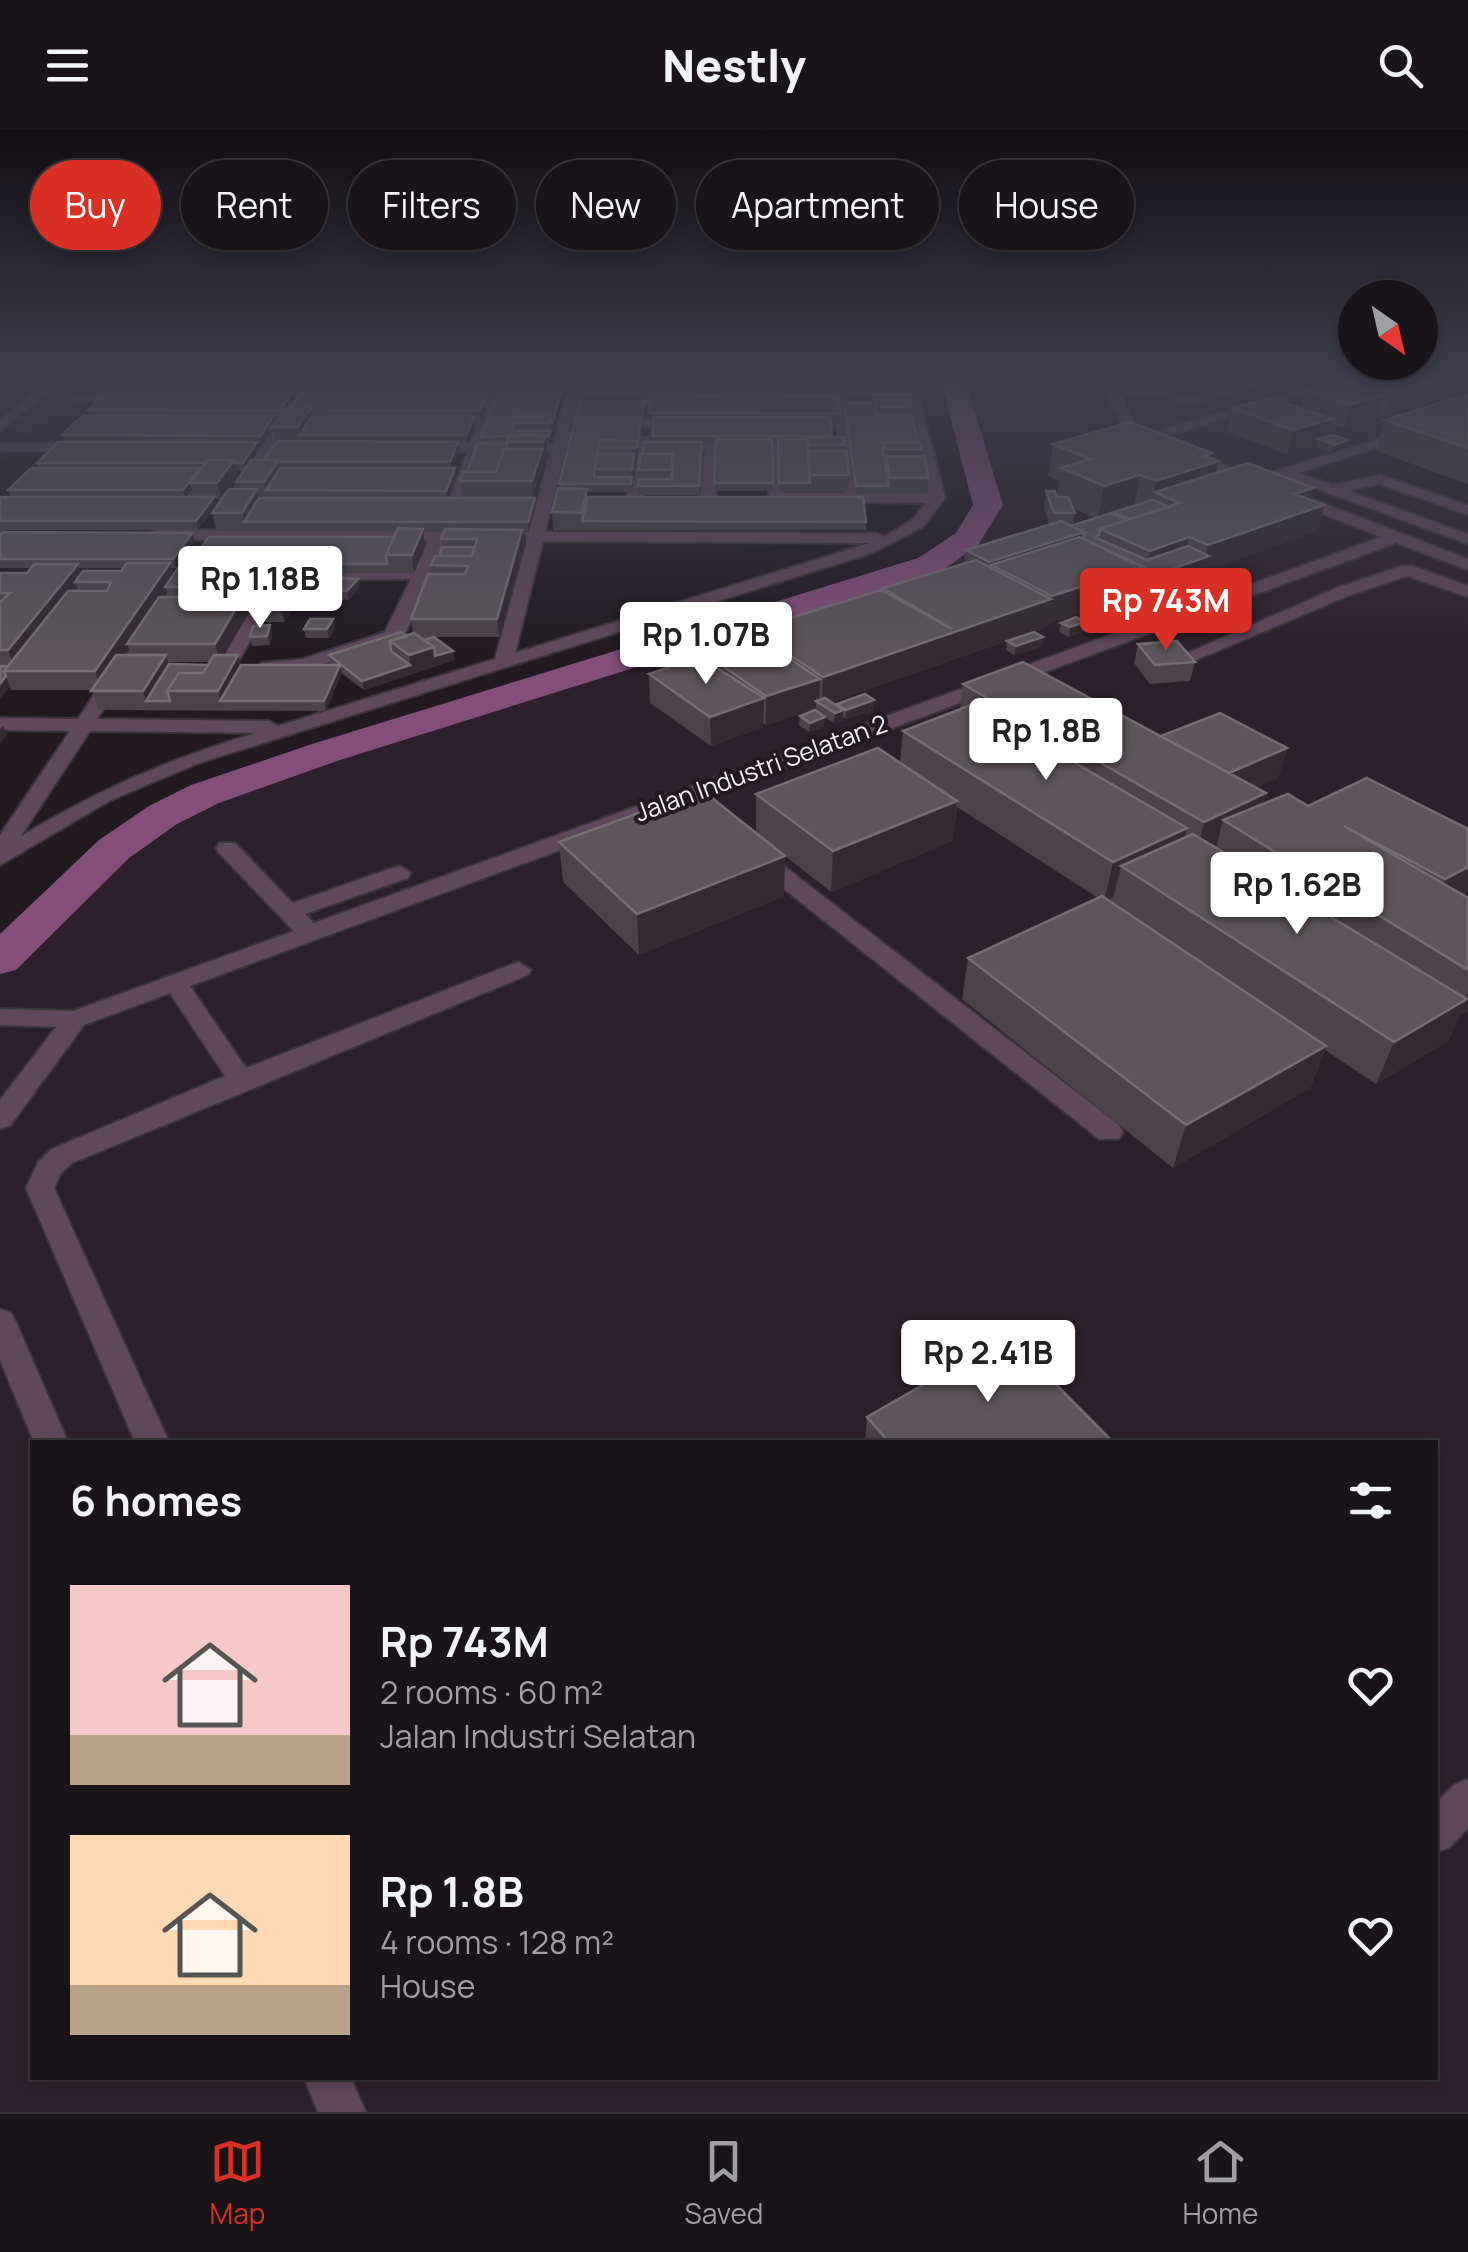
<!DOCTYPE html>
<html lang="en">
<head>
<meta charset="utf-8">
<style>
	:root { --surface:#191418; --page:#221d21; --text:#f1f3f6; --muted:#9f9ea2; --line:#373337; --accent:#d93025 }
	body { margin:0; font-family:Manrope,sans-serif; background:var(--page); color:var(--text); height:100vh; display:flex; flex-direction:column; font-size:38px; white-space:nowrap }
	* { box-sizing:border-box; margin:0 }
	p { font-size:32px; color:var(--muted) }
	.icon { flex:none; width:55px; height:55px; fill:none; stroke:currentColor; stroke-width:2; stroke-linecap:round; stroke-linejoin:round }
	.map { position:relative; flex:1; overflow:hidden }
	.drawer { position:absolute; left:30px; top:1310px; width:1408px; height:640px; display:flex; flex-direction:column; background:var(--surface); border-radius:0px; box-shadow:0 5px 15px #0003,0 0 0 2px var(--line) }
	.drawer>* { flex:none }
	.banner { position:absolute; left:30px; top:30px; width:1410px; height:90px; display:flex; gap:20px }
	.needle { width:65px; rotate:146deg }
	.buttons { position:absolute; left:1338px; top:150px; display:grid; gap:20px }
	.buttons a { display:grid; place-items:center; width:100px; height:100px; border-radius:50%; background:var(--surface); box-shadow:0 5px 15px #0003,0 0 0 2px var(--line); font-size:50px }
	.price { position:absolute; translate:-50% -85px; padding:0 22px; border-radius:10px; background:#fff; color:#222; font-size:32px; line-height:65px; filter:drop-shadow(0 2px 5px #0008) }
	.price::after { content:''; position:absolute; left:50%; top:60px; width:30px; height:22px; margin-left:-15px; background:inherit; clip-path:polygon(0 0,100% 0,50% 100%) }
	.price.on { background:var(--accent); color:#fff }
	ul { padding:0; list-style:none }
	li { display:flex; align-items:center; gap:30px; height:250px; padding:0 40px }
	li span { display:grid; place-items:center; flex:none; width:280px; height:200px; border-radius:0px; color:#555 }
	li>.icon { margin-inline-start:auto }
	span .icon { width:120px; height:120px; fill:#fffc; stroke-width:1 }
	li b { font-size:42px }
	h2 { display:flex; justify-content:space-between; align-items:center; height:120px; padding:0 40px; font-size:42px }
	.chip { padding:0 35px; border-radius:45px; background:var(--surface); box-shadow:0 5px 15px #0003,0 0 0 2px var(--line); font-size:35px; line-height:90px }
	.chip.on { background:var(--accent); color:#fff }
	header { display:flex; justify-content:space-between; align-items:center; height:130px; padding:0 40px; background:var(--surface); font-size:45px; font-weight:800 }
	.dock { display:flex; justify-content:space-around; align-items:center; height:140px; border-top:2px solid var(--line); background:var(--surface); font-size:28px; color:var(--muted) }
	.dock a { display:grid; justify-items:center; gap:5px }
	.dock .on { color:var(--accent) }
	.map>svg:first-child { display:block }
	.built { fill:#2c212a; fill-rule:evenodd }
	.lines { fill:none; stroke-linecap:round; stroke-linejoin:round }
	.river { fill:#834e79; fill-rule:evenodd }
	.minor-casing { stroke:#3a3539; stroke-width:4 }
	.minor { fill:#60485b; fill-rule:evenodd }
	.wall { fill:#4a4348; fill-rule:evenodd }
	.shaded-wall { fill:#322b30 }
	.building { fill:#5c565a; stroke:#746e72; stroke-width:2.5 }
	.labels { text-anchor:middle; stroke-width:8; stroke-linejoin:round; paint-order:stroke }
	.far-street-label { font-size:25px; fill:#f4f0f3; stroke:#211b20 }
</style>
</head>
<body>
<header><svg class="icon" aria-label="menu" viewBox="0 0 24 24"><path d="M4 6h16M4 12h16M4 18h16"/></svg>Nestly<svg class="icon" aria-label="search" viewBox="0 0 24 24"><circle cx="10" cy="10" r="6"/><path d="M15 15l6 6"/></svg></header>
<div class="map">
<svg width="1468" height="1982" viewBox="0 0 1468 1982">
	<rect width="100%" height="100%" fill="#211b20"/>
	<path class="built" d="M0,250H83L0,331Z
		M950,250H1468V1982H0V843L114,719L163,685L246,648L930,435L967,409L987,370ZM32,1312H1435V1948H32Z"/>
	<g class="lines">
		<path class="river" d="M941,250H965L1003,375L978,415L940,442L340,630L219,673L177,694L129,728L16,840L0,844V804L99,710L149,676L191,655L312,614L918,428L956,403L973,375Z"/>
		<g class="minor-casing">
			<path id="minor" d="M46,250H59L0,302V291L32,262H0V254H41Z
				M307,250H319L244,365H234L231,362Z
				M570,250H582L578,266H687L694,270L687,274H577L545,402L877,403L884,407L912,390L926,373L769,371L768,320H719L716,368L708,373L700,368L705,320H649L643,368L635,373L627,368L638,307H648L650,312H838L836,298H794L787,294L794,290H835L833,270L840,266L847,270L858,363H929L903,250H915L945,368L923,397L872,423L199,633L111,670L0,735V705L70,601L0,600V588L78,589L108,544L115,542L124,548L97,589L269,591L278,596L495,529L527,411H444L407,500L397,510L312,538L268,543L261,541V533L303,529L385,502L411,449L286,450L235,537L226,543L217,537L269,450H239L231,445L233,441L416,439L428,411L155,410L147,405L155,400L529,402L550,322H482L464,372L456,377L448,372L467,322L422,321L415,317L422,313H471L477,296H437L430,292L437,288H480L487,269L494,265L501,269L485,313L553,314ZM782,320H839L843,363H784ZM543,411L870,413L515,523ZM90,601L256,603C166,630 101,659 21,706Z
				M1101,250L1190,266L1256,250H1276L1190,274L1160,266L1120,262L1137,298L1146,304L1331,250H1350L1158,309L1255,347L1468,281V289L1299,343L1333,355L1380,345L1468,375V385L1379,354L1349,361L1468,404V414L1284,347L1269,352L1468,429V440L1396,413L190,856L246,938L510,835L519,832L531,840L528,845L72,1033L60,1044L54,1058L169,1312H135L26,1058L38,1032L52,1019L225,946L170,863L84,895L10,996L0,999V970L56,897L0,895V879L73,881L294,801L219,723L216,718L219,713H235L293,773L392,738L400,736L411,743L408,748L305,784L314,793L1381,407L1139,312L1124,300Z
				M78,264H139L146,268L139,272L73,271L71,268Z
				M646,289H691L698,293L691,297L641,296V290Z
				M0,313H89L96,317L89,321H0Z
				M1401,436H1413L1468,456V467L1407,446L1348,466L1189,533L1183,535L1174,529L1336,458Z
				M758,720L766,722L1119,995L1123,1002L1119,1009H1099L750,732L747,727Z
				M0,1179L11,1183L16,1192L68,1312H34L0,1230Z
				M1468,1649V1698L1450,1717L1435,1723V1673L1454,1655Z
				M304,1948H351L366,1982H318Z"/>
		</g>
		<use href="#minor" class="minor"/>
	</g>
	<path class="wall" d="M102,250H571L566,266H561L549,315H546L547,321L534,368L462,367L460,351L467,342L482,313L481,307L497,266H488V271L481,289H474L475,294L467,313H458L459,320L452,338H455L456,347L447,368H535V377L528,401H525L526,409L499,507H434L453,521L454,530L364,560L341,543L326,581L98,580L92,560H11L10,556L0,568V443H27L31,438H0V367H11L8,360L39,338L37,333L64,312L62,305L90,286L88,280L104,264H97L95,256ZM304,254L306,263L291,278H288L293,270L292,264H297ZM272,299L275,313L264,330H252L259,320L257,314H262ZM236,341H243L236,352L237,359L212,383L216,400L397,401L394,407L190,433L192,438L174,445L172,438H176L194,411L3,402L2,400H198L216,376L214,369H221L238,346ZM423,401H444L441,409L442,417L439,426L431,435L432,444L411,489L413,504L329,525L331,535H240L238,525H224L269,447L268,443H414L425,416ZM79,438H124L121,441L81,444ZM169,532H209L208,535H169Z
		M595,250H903L909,265L908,270L912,277L911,285L929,348L927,364H856L843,266H838L840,292H830L832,307L845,315L849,345L848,361H779L778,314H772L773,361H715L716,314H702L699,365H638V340L642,324L652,312L654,291H649L651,265H646L632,362H587L588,367L866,392V400H553L552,382L560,358L559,354L580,271V264L595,255Z
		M1339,250L1460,263L1383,286L1378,284L1376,288L1344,298L1331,293L1327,307L1346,318L1332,323L1317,317V315L1287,324L1227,302L1232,278H1301L1305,259Z
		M1468,264V354L1376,321L1385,290Z
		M1053,314L1212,323L1211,328L1216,342L1313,358L1310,369L1324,375L1317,401L1206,440L1205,443L1167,457L1173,470L1142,481L1133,476L1134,467L1156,459L1145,458L1140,456L1138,464L1048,493L1047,497L831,572L837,576V574L874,580L846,589L843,587V590L834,593L823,586L824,597L809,602L799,595L800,586L816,581V578L766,595L763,593V597L711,616L650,573L649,544L707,531V525L752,511V500L883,461V458L964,433L966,420L1049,394L1044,378L1046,361L1057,367L1059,351L1048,346ZM1072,378L1096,388L1073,395L1075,383Z
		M359,458L349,470L333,469L331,460Z
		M301,468L284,492H266L262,474Z
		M1085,492L1084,501L1069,507L1059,502L1061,493Z
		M270,495L272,505L270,515L252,516L250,507Z
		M304,499H335L329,508H306Z
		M1043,507L1041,517L1014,525L1006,520L1007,511Z
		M1138,514L1195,532L1190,551L1150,554L1134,533Z
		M963,554L1161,606L1287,618L1278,648L1256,657L1266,663L1263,674L1308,676L1468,699V881L1460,885L1448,911L1376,954L1325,920L1310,958L1173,1038L962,869L968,828L1098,768L957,677L952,711L831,762L785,726L784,766L639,825L563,752L559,712L756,702V664L900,633L903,601L960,580Z
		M867,1287L1113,1312H865Z"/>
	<path class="shaded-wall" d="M300,250H307H303L304,254L297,264L295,257Z
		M1435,250H1464L1460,263L1383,286L1390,263Z
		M1377,258L1374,268L1383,265L1376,288L1344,298L1350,275L1370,261Z
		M561,262V270L549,315V293Z
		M292,263L293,270L280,288L279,281Z
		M488,263V271L481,289L480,281Z
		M644,271V279L632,362V339L634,324L636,326L635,318Z
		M311,278L314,293L300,305L301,313L298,297Z
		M274,286L275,294L272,297V299L262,314L260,306Z
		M474,286L475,294L467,313L466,305Z
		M1332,289L1326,312L1319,309L1317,315L1287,324L1293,300Z
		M546,305L547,321L534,368L532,351L542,319V327Z
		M1348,310L1346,318L1332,323L1334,315Z
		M257,312L259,320L244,341L243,333Z
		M458,312L459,320L451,341L450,332Z
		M1212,323L1210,334L1219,331L1212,364L1155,362L1150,384L1156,351L1204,326Z
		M234,330L238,346L221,369L217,353Z
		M279,330L282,346L266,360L264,352Z
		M200,338L202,346L190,353L192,359L185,369L183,360Z
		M455,338L456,347L447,369L446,361Z
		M1140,345L1134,377L1114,382V384L1098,389L1104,356Z
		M1313,358L1307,381L1324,375L1317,401L1206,440L1205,443L1159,460L1163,442L1205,427L1208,415L1295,364Z
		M257,359L261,376L244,392L246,400L242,383Z
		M214,367L216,376L198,400L196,391Z
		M535,368V377L528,401V392Z
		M423,399L425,416L414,443L412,425Z
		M522,400L523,408L525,401L526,409L499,507L497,489Z
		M1084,402L1080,428L991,435L988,458H986L989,432Z
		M192,403L194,411L176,438L173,429Z
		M1189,407L1183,433L1146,439L1150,421Z
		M265,429L269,447L220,532L215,514Z
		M170,433L175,451L165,457L167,463L133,514H127L129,520L102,560L95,541Z
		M78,434L83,452H75L78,459L15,539L8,520Z
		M1144,437L1138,464L1048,493L1047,497L822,575L823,547L1051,469L1052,466Z
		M358,449L359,458L349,470L347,461Z
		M297,450L301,468L284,492L280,474Z
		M1175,461L1173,470L1142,481L1144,471Z
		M333,489L335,499L329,508L327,499Z
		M1085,492L1084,501L1069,507L1070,497Z
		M270,495L272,505L270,515L267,506Z
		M1043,507L1041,517L1014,525L1016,516Z
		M434,517L453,521L454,530L364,560L362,551L410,535L409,525Z
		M166,525L172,544L146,571L149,581L143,561Z
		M238,525L243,544L220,571L223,581L218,561Z
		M340,535L342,544L326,581L324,571Z
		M6,546L10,556L0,568V554Z
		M820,549L819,573L816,571V578L766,595V566Z
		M764,568L763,597L711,616L710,587Z
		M874,570V580L846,589V580Z
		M843,580V590L834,593L835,583Z
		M825,587L824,597L809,602L810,593Z
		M3,596L7,605L0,614V599Z
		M1287,618L1278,648L1220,673L1228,643Z
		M1266,663L1255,702L1223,690L1215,722L1194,732L1204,692Z
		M957,671L952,711L831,762L833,721Z
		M1187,698L1177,738L1121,736L1113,768L1104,773L1113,732Z
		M785,726L784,766L639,825L637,784Z
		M1468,737V768L1428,790L1445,749Z
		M1468,863V881L1460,885L1448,911L1376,954L1394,912L1464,871Z
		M1326,916L1310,958L1173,1038L1186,995Z"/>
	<path class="building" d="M102,250H300L295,257L95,256Z
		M335,250H568L566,258H329Z
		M624,250H644V255H623Z
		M670,250H903L904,256L669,258Z
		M1339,250H1435L1390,263L1377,258L1370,261L1383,265L1350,275L1305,259Z
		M582,255H645L644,264H580Z
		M843,256H907L909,265H844Z
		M106,262L292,263L279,281L88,280Z
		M498,262H561L552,294L551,286H516L513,293L514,301H550L548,307H545L546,305L481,307Z
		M302,263H488L480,281H311V278H291Z
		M1468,264V318L1385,290Z
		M651,265L838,266L840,284L648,283Z
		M1272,268L1332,289L1293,300L1232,278Z
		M875,270H910L912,277H877Z
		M580,271H644L637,318V311L599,310L598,324H597L594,339V347H632L631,354H559Z
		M844,273H875L876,285H911L918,312H883V320L884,327H886L885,334L889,356H856Z
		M285,278H311L298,297H272Z
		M312,285L474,286L466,305H300Z
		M82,286H274L260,306L62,305Z
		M516,286H551L549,293H513Z
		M654,287H830L832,306H652Z
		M1130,292L1212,323L1204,326L1219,331L1156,351L1140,345L1104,356L1061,338L1090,329L1053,314Z
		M509,305H546L543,312H507Z
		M1333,305L1348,310L1334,315L1319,309Z
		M807,307H844L845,315H808Z
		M716,309H772L773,353H714Z
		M778,309H807L810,353H779Z
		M599,310L637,311L635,318H598Z
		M277,311L458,312L450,332H279V330H264Z
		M58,312H257L243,333H235L234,330H208L206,333H37Z
		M644,312H702L699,356H638L639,349H672L673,324H642Z
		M883,312H920L922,319H885Z
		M478,313H507V319H504L496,342H467Z
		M504,319H542L532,351H460L463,342H496Z
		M808,321H846L849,345H810Z
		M597,324H634L632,339H594Z
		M641,324H673L671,340H638Z
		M886,326H924L929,348H890Z
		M208,330H234L217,353H190Z
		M251,330H279L264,352H236Z
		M1248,333L1313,358L1295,364L1324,375L1208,415L1189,407L1150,421L1100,399L1179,373L1155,362Z
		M31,338H200L183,360H8Z
		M280,338H455L446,361L266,360Z
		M558,358L587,359L582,383L552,382Z
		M229,359H257L242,383H212Z
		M1046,361H1055L1057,367H1068L1075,383H1054Z
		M0,367H214L196,391H0Z
		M588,367H863L866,392L582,391Z
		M259,368H535L528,392H244Z
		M1153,370L1169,377L1130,389L1114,382Z
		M1111,383L1127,390L1100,399L1099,405L1094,407L1147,430L1188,416L1209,426L1163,442L1149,440L1083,409L1084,402L1071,396Z
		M1061,391L1084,402L989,432L966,420Z
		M398,398L423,399L412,425H386Z
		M445,399L522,400L497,489H411L428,444H465L468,436L431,435L435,426H472L477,409H441Z
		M3,402L192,403L173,429H0V405Z
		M209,407H394L386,425L387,434H266L265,429H222L219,434L190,433Z
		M1079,407L1144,437L1052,466L991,435Z
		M442,417H474L472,426H439Z
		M222,429H265L215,514H127L159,467H198L204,457H165L178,438H216Z
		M976,430L1051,469L823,547L752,500L881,460L952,499L883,458Z
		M127,433H170L95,541H4L68,461H107L111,452H75L83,441H121Z
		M34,434H78L8,520H0V472L10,463H0V443H27Z
		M342,448L358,449L347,461L331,460Z
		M279,449L297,450L280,474H262Z
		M1165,456L1175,461L1144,471L1134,467Z
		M1076,487L1085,492L1070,497L1061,493Z
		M310,489H333L327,499H304Z
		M270,495L267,506L250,507L253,496Z
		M401,502L407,506L390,511L391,521L410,535L362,551L329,525Z
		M1034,502L1043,507L1016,516L1007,511Z
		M414,503L434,517L409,525L390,511Z
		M434,507L453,521L435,526L434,517L424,510Z
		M760,509L820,549L766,566L707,525Z
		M1177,511L1195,532L1155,535L1138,514Z
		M116,525H166L143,561H91Z
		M214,525H238L218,561H167L179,543H203Z
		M700,527L764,568L710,587L649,544Z
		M1023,532L1266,663L1204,692L963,554Z
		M169,534L208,535L203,543H179L167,561L170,571H146Z
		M241,535H340L324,571H220Z
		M0,536H8L4,541L6,546L0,554Z
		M865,564L874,570L846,580L837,574Z
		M825,568L843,580L835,583L816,571Z
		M974,574L1187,698L1113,732L903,601Z
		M815,580L825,587L810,593L800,586Z
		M1220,583L1287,618L1229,643L1161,606Z
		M878,618L957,671L833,721L756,664Z
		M1367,648L1468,699V737L1445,749L1344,696L1468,768V840L1223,690L1288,664L1308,676Z
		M702,660L785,726L637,784L559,712Z
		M1193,704L1467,869L1394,912L1121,736Z
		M1102,766L1326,916L1186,995L968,828Z
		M1008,1206L1113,1312H889L867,1287Z"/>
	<linearGradient id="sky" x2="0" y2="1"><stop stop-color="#120f12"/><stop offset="0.47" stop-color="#3d3f4e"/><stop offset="1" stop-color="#3d3f4e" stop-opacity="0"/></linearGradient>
	<rect width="1468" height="527" fill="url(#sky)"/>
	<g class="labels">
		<g class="far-street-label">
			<text transform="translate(761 638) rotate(-20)" y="9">Jalan Industri Selatan 2</text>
		</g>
	</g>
</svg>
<div class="buttons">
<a><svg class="needle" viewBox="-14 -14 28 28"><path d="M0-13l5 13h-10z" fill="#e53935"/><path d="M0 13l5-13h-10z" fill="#9f9ea2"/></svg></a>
</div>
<b class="price" style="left:260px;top:501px">Rp 1.18B</b>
<b class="price on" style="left:1166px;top:523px">Rp 743M</b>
<b class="price" style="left:706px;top:557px">Rp 1.07B</b>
<b class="price" style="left:1046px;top:653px">Rp 1.8B</b>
<b class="price" style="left:1297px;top:807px">Rp 1.62B</b>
<b class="price" style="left:988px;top:1275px">Rp 2.41B</b>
<div class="banner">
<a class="chip on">Buy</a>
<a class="chip">Rent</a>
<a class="chip">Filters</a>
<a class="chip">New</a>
<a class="chip">Apartment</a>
<a class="chip">House</a>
</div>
<section class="drawer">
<h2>6 homes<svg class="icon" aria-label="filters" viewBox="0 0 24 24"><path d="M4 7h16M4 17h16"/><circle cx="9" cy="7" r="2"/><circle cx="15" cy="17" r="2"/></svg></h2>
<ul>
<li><span style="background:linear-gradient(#f6c9c9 75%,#b9a48a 0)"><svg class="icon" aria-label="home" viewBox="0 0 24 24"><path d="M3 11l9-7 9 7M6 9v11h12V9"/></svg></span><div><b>Rp 743M</b><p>2 rooms · 60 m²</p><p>Jalan Industri Selatan</p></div><svg class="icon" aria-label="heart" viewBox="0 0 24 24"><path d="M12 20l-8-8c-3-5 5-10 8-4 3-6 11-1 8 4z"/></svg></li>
<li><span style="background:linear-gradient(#ffd9b3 75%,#b9a48a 0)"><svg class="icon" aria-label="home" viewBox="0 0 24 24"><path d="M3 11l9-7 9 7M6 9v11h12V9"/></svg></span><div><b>Rp 1.8B</b><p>4 rooms · 128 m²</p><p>House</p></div><svg class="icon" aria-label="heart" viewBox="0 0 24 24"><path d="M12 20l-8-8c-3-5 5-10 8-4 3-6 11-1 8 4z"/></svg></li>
</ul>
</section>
</div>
<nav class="dock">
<a class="on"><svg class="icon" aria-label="map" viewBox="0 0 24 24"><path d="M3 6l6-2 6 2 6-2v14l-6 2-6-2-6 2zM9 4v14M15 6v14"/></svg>Map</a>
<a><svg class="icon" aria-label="saved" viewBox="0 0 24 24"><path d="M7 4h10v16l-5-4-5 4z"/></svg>Saved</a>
<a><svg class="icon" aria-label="home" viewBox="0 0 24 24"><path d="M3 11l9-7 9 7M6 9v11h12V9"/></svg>Home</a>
</nav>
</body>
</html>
